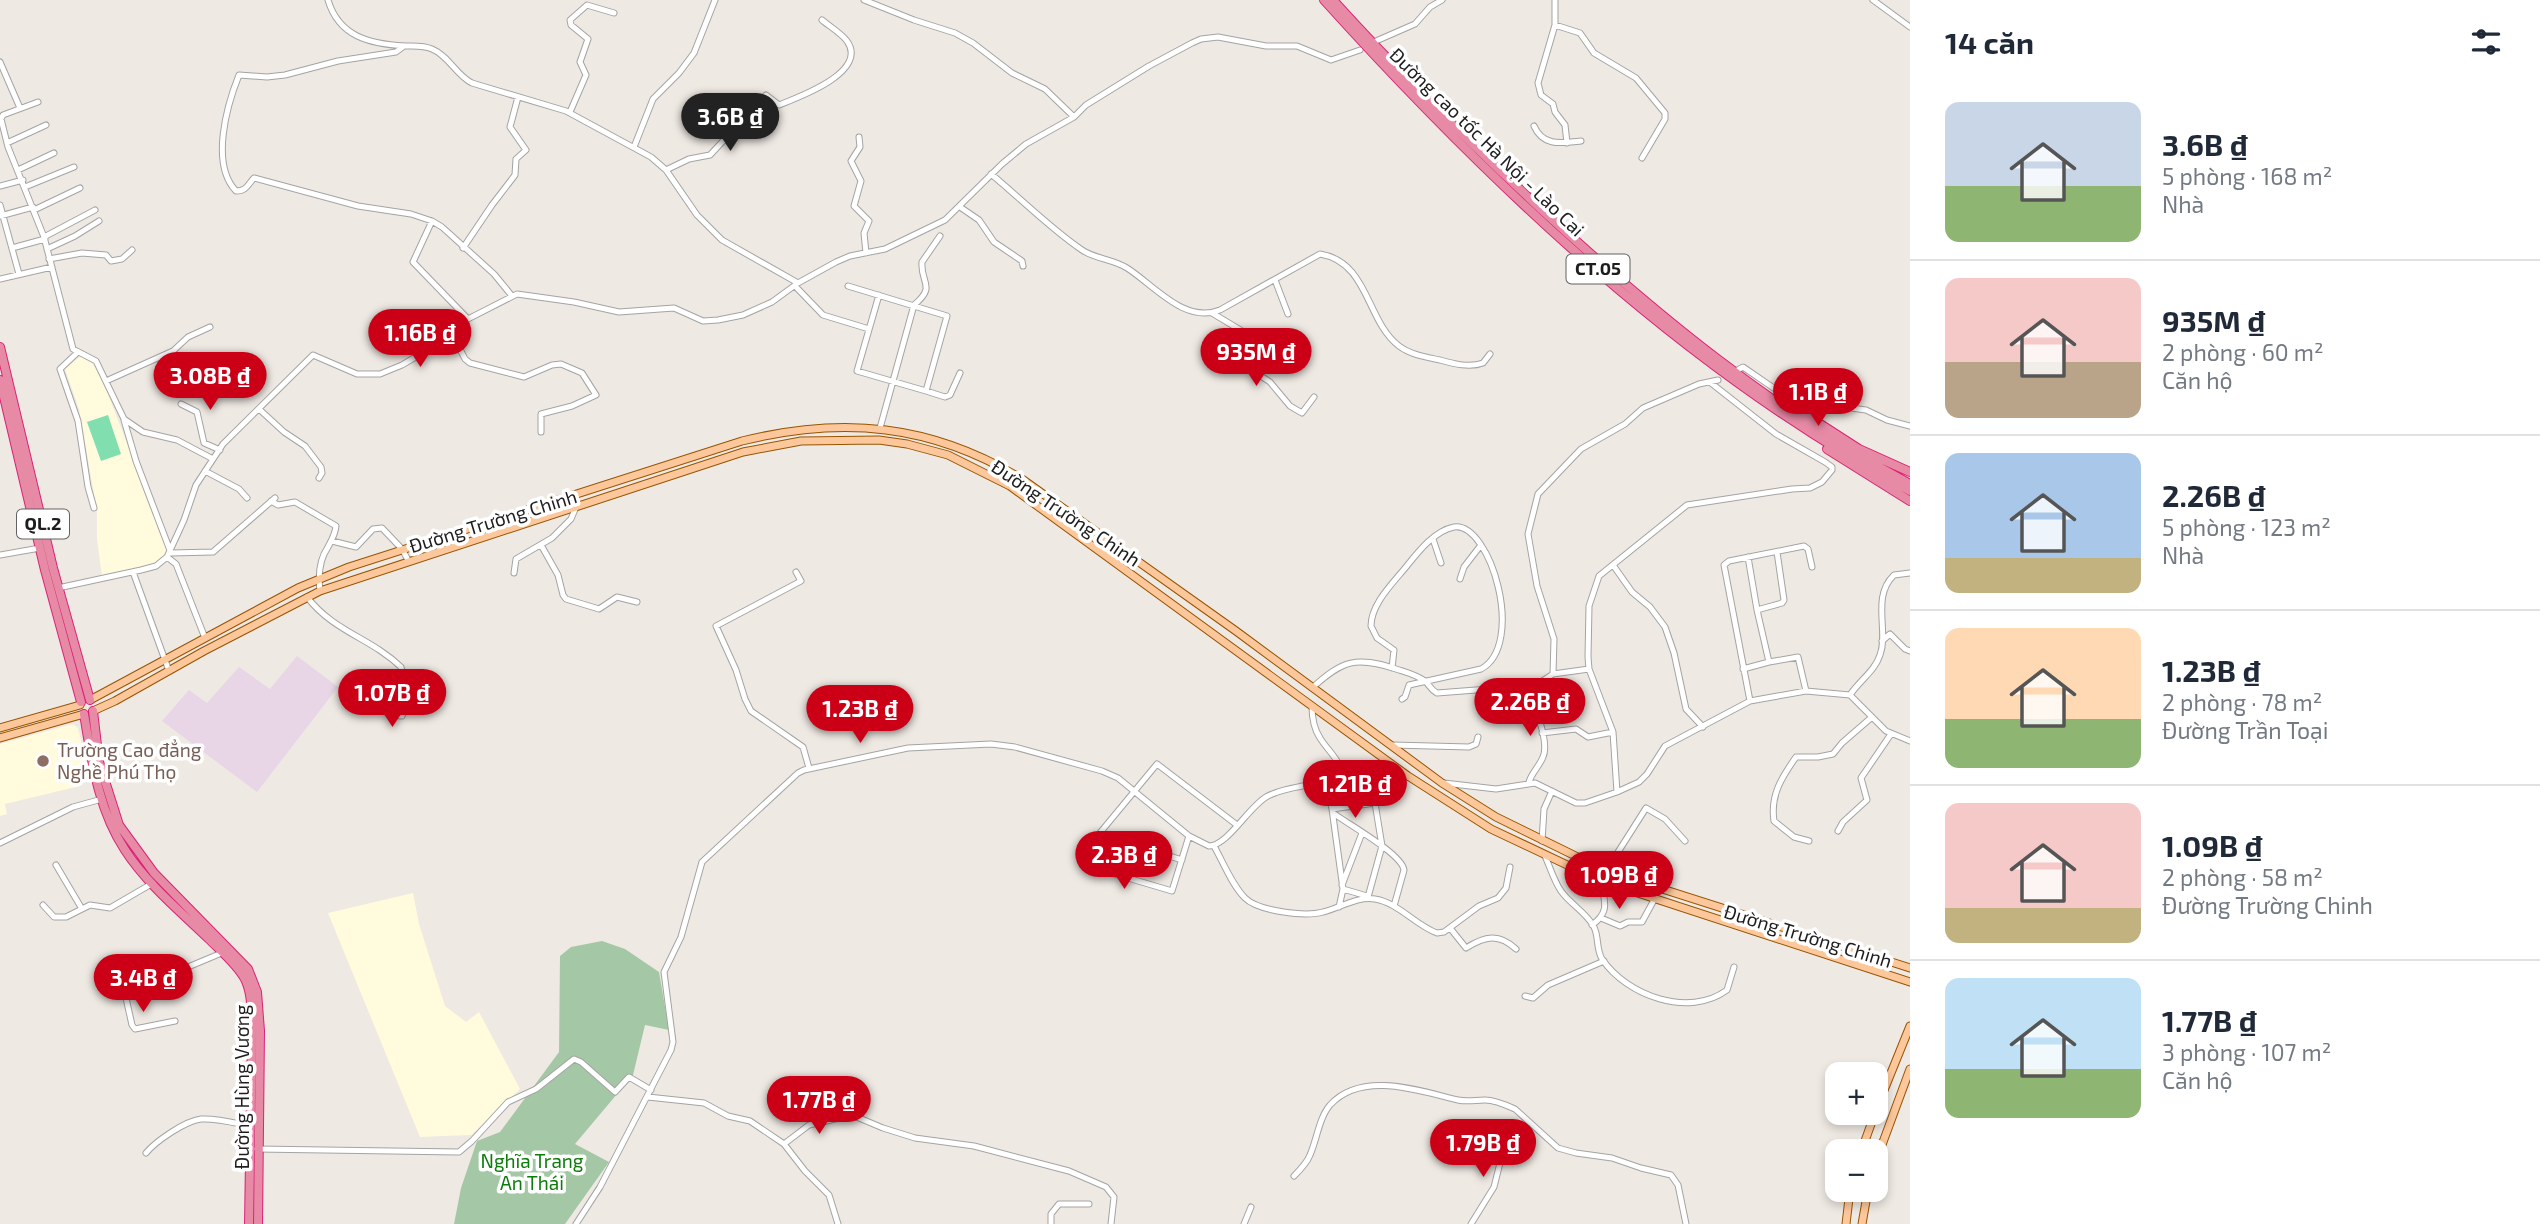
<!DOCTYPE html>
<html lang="vi">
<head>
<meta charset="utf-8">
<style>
	:root { --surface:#fff; --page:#f2f2f3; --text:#1f2937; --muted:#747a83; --line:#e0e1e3; --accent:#cb0017 }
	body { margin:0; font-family:"Exo 2",sans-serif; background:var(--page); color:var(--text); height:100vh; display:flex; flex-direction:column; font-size:26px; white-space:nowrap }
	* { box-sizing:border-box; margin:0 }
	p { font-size:23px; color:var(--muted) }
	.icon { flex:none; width:38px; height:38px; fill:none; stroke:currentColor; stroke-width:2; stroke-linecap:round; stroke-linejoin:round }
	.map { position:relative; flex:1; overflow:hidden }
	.sheet { display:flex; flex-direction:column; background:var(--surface); width:630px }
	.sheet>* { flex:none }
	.controls { position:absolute; left:1825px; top:1062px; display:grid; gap:14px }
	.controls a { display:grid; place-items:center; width:63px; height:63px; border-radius:14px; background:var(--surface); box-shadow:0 4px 10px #0003; font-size:35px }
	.price { position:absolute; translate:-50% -60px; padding:0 16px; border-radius:24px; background:var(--accent); color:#fff; font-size:23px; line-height:46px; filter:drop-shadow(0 2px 4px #0008) }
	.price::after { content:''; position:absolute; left:50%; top:42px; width:21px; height:16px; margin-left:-10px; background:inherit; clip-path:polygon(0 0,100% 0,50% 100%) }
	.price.active { background:#222; color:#fff }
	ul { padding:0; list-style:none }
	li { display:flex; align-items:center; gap:21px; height:175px; padding:0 35px }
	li+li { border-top:2px solid var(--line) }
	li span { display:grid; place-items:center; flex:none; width:196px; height:140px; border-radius:14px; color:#555 }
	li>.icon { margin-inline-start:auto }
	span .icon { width:84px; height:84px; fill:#fffc; stroke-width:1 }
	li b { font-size:30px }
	h2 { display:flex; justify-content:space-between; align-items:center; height:84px; padding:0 35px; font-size:30px }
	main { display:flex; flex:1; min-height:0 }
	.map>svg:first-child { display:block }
	.industrial { fill:#e8d5e6 }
	.education { fill:#fffbdc }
	.cemetery { fill:#a4c8a5 }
	.pitch { fill:#80deaf }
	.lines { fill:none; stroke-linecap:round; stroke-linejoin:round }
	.minor-casing { stroke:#a4a4a4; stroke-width:7 }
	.major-casing { stroke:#975400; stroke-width:9 }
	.highway-casing { stroke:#da2376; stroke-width:10 }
	.minor { stroke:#fff; stroke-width:5 }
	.major { stroke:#fcc79b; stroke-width:7 }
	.highway { stroke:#e78aa6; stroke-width:8 }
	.education-dot { fill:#8d6e63; stroke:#fff; stroke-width:2.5 }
	.labels { text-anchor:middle; stroke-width:7; stroke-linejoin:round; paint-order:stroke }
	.shield { fill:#fff; stroke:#616161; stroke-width:2 }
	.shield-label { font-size:18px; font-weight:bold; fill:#1d1d1d }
	.street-label { font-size:19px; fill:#1d1d1d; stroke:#fff }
	.education-label { font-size:19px; fill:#785e54; stroke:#fff; text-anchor:start }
	.park-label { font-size:19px; fill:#0e7c0b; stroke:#fff }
</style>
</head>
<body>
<main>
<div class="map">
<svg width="1910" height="1224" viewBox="0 0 1910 1224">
	<rect width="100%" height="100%" fill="#efe9e3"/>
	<path class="industrial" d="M297,656L338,687L257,792L162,721L189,690L207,703L239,667L270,689Z"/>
	<path class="education" d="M81,356L95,365L101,376L169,553L155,565L102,577L97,539V511L79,409L65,369Z
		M73,724L78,728L90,778L79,781L80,786L5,804L7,814L0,816V744Z
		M413,893L419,924L445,1006L466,1022L479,1012L520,1089L471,1135L420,1137L328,913Z"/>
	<path class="cemetery" d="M602,941L625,949L659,972L669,1030L645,1025L633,1075L575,1144L609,1162L565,1224H454L461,1188L477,1141L500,1132L559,1052L560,956L571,947Z"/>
	<path class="pitch" d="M108,415L121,454L101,461L87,422Z"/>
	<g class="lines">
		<g class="minor-casing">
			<path id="minor" d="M328,0C339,37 370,44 405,46C414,46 423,45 432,49C449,56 456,75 472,83L566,111L651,157L666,170L697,215L722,240L798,283
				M864,0L914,20L955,33L973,43L1012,73L1045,89L1074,117
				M1555,0V25L1538,83L1541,95L1553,104L1555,112L1565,125L1567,143
				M1873,0L1910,27
				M1555,25L1580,33L1594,53L1636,78L1665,113V119L1642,158
				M1376,41L1415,24L1430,7L1442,0
				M404,46L396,52L338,61L285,75L267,77L239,75C227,105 210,164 236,191C247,191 248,184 254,178L358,206L411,214L432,221L442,227L494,274L512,296
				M0,62L20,108
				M38,102L3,115L1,119L8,147L44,237L73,349L96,361L124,419L143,432L177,440L213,459
				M570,112L586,75L580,62L588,39L571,25L570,20L587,5L614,13
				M1534,126C1543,147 1562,143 1581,141
				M859,137L860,147L851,161L861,181L854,206L869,221L864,233L866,253
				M7,143L46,125
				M634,147L653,99L679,73L694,53L715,0
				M18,170L54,153
				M666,170L689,159L710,155L766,95L779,105C799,97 869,72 847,41C841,33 829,26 822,20
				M991,174C1020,198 1052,230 1082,250C1095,259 1113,259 1127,268C1154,285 1184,324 1220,310L1320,254C1369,262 1366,321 1399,346C1411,355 1426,357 1440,360C1454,364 1470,368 1483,363L1490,354
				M0,186L23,180
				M25,187L74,167
				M0,205L19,274
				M960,207L979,220L994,242L1022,261L1023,266
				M34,210L80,188
				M0,216L33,207
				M432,221L413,262L468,319
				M44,237L95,210
				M12,248L45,239
				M463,248L492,205L515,175L516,159L526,150L510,127L518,97
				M47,249L75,236L99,221
				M49,259L82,253L106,255L111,261L122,259L132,250
				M0,279L52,267
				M1275,280L1288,314
				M795,286L823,315L869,329
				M848,286L947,316L926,391L857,371L879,295
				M1212,313L1242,331L1247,367L1270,382L1290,406L1302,413L1314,397
				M451,332L465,359L470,363L524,377L552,365L561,364L582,373L596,395L572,406L541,414V432
				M78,352L60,369L78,421L88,487L94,508
				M1734,372L1743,367L1813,415L1828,405L1866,410L1887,420L1910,426
				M106,381L173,351L188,337L210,327
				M926,391L945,397L950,395L960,373
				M181,404L197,412L204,443L220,450
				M259,409L284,432L305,446L321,467L322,473L319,478
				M124,420L136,461L171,553L213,552L275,498
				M880,428L914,305C937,286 920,283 922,262L940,236
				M205,471L239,489L247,498
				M271,501L278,505L295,502L336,526C335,535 332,539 328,547C319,560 318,575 320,591
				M1433,539L1441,563
				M332,541L356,547L373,529L382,528L402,549L408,560
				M541,545L558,575L563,595L566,599L599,609L617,597L637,602
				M0,555L40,548
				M167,557L176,564L205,638
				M1748,557L1757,610
				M1613,565L1632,592L1650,607L1665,627L1674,653L1686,709L1703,727
				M133,572L169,671
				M796,572L801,581L716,626L736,670L745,699L751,711L803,747L809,768
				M514,573L516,559L552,538L571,519L576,507
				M1460,579L1464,567L1481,545
				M58,588L141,570L156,566L167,557L184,520L196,485L223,444L313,355L357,374H380L402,365L434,346L464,321L517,294L574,302L619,312L674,308L703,321L718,320L743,315L772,302L798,283L836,262L850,256L885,249L945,220L1002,164L1026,144L1074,117L1086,105L1149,66L1192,43L1201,39L1218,37L1266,46H1297L1331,60L1360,50
				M307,597C334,632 371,638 401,667L407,698L402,716L390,715L384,710
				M1882,641L1890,634L1905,649L1910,651
				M1769,662L1798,657L1806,691
				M1392,668L1394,650L1377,638L1371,626C1371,604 1393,583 1406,567C1418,552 1434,531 1454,527C1491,522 1526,645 1481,669L1409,685L1405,697L1402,699
				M1743,669L1769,662L1757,610L1782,603L1784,600L1777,552
				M1553,674L1554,639L1537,586L1528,534L1538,494L1581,449L1625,424L1643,408L1699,384L1718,380
				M1312,688C1343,660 1356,656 1396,669C1405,672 1418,675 1426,682C1430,686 1431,690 1437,693L1489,689L1529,690L1553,674L1589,669
				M1529,690C1534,706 1550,742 1543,757C1539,767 1532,772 1529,782
				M1850,695C1859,681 1875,671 1880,655C1889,631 1871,597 1894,575L1910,573
				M1750,701L1724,565L1729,561L1804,546L1808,549L1812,567
				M1312,706C1312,717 1314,729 1320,738C1330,754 1343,761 1342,782
				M1542,733L1576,729L1588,737L1613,732
				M1393,745L1469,747L1476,744L1478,737
				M1444,783L1496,789L1535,783L1576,803H1585L1617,792L1639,782L1647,774L1665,746L1750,701L1806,691L1850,695L1886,731L1910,741
				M1327,784L1332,809L1375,803L1372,778
				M1617,792L1613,732L1589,669L1588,657L1589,606L1599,576L1687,505L1792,489L1810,488L1822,482L1832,470V467L1825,462L1776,434L1711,383
				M1332,809L1343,889L1339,907
				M1333,813C1348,824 1402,854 1404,870L1394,906
				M1838,831L1843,822L1867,800L1861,778L1891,734
				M1099,834L1182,860
				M1189,836L1172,891L1091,867L1088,864L1099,834L1157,764L1237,825
				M1542,841L1544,809L1552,791
				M1809,841L1794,837L1774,821C1770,795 1782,777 1796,757H1818L1833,754L1842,743L1872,717
				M0,843L73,807L102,799
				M1214,846C1223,862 1232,885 1245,898C1258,911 1305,917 1323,912C1340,908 1357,896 1375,899C1399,903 1415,925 1437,933L1444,932L1479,906L1498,898L1506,888L1510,867
				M1545,856C1550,867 1554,881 1561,891C1570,904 1587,913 1594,927C1599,937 1596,949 1602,959C1627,996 1689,1018 1727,990L1734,967
				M56,865L82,909
				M1606,871L1646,808L1665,819L1685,841
				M1342,885L1362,833
				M1343,889L1367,896
				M1368,897L1382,846L1375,803
				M43,905L54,917H66L90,905L110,908L153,883
				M1601,918L1620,926L1628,922H1642L1654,900
				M1592,925C1611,911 1604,901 1601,881
				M1450,928L1466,948C1485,936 1499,933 1516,949
				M1525,996L1533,998L1548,985L1604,961
				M175,1021L135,1029L132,1025L124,989L152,982L224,952
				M648,1097L704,1103L728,1116L750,1121L784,1144L805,1171L829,1195L838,1224
				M784,1144L809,1125L852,1115L883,1128L915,1138L974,1146L1069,1171L1106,1187L1114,1197L1111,1224
				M257,1149L459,1152L472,1141L508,1102L536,1089L574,1059L581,1062L615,1092L629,1077L651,1090
				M146,1153C156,1141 185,1121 201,1119C217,1118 235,1123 250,1126
				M1294,1176C1300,1170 1307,1163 1310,1155C1317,1139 1319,1118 1330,1105C1362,1070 1420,1091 1458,1100C1467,1102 1476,1100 1485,1100C1495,1100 1506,1105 1515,1109L1558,1148L1576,1153L1612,1158L1641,1168L1671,1175L1678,1185L1686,1224
				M576,1224L600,1187L671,1050L673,1042L664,972L681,937L702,862L798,773L804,770L908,748L991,744L1015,747L1102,771L1118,778L1189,836L1209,846C1227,846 1248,808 1266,797C1290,783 1374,777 1405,775
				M1051,1224V1214L1059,1204H1089
				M1244,1224L1251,1207
				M1471,1224L1494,1187L1506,1139"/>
		</g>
		<g class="major-casing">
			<path id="major" d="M90,700L298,588L349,567L742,441C843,416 931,424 1022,479L1236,631L1442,783L1496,817L1606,871L1910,968
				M93,711L115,701L204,651L320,591L743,452L801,441L879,440L907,444L948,455L1010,486L1408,776L1491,829L1601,881L1910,982
				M0,728L80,705
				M0,738L84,714
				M1876,1110L1910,1026
				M1861,1152L1875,1113
				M1876,1161L1910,1069
				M1846,1224L1850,1190
				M1862,1224L1868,1190"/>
		</g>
		<g class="highway-casing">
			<path id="highway" d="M1324,0C1492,186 1688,372 1910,491
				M1333,0C1399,73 1470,143 1542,210C1655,314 1774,412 1910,484
				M0,347L53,568L90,700
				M0,380L45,570L81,702
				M1797,409L1859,449L1910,472
				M1827,449L1910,501
				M93,711L99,762L119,825L154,873L248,969L257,992L260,1031L258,1224
				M84,714C92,761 98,809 125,850C147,884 181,912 209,939C221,951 237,964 245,979C253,995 251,1014 252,1031L249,1224"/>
		</g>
		<use href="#minor" class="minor"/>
		<use href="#major" class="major"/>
		<use href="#highway" class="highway"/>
	</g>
	<circle class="education-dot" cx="43" cy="761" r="7"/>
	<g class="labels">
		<g class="shield">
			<rect x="1566.5" y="254.5" width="63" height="29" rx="5"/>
			<rect x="17" y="509.5" width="52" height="29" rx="5"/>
		</g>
		<g class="shield-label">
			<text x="1598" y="275">CT.05</text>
			<text x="43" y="530">QL.2</text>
		</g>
		<g class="street-label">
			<text transform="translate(1487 142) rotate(44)" y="7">Đường cao tốc Hà Nội - Lào Cai</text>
			<text transform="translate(1066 513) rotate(34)" y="7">Đường Trường Chinh</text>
			<text transform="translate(493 521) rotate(-17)" y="7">Đường Trường Chinh</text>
			<text transform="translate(1808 936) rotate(17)" y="7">Đường Trường Chinh</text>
			<text transform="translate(242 1087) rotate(-90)" y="7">Đường Hùng Vương</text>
		</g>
		<g class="education-label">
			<text x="57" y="757">Trường Cao đẳng<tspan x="57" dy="22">Nghề Phú Thọ</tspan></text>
		</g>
		<g class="park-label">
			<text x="532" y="1168">Nghĩa Trang<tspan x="532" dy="22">An Thái</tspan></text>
		</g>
	</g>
</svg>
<div class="controls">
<a>+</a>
<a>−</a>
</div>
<b class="price active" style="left:730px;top:153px">3.6B ₫</b>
<b class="price" style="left:420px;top:369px">1.16B ₫</b>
<b class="price" style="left:1256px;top:388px">935M ₫</b>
<b class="price" style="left:210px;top:412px">3.08B ₫</b>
<b class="price" style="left:1818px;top:428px">1.1B ₫</b>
<b class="price" style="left:392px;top:729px">1.07B ₫</b>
<b class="price" style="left:1530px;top:738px">2.26B ₫</b>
<b class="price" style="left:860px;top:745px">1.23B ₫</b>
<b class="price" style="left:1355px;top:820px">1.21B ₫</b>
<b class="price" style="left:1124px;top:891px">2.3B ₫</b>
<b class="price" style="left:1619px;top:911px">1.09B ₫</b>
<b class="price" style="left:143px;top:1014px">3.4B ₫</b>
<b class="price" style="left:819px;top:1136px">1.77B ₫</b>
<b class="price" style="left:1483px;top:1179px">1.79B ₫</b>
</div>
<section class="sheet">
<h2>14 căn<svg class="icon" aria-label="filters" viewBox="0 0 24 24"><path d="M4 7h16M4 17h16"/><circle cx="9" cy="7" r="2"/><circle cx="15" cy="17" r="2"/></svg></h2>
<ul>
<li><span style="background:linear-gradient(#c9d6e8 60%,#8fb573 0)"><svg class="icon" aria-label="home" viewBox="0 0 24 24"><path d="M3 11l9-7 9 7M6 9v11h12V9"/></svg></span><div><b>3.6B ₫</b><p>5 phòng · 168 m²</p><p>Nhà</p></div></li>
<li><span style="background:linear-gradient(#f6c9c9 60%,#b9a48a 0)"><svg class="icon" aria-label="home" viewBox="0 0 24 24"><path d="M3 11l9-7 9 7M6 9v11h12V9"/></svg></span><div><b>935M ₫</b><p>2 phòng · 60 m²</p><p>Căn hộ</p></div></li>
<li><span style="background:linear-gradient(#a9c7e8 75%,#c2b280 0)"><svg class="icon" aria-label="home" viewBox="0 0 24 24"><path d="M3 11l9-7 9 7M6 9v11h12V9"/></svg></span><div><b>2.26B ₫</b><p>5 phòng · 123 m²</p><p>Nhà</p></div></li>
<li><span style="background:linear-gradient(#ffd9b3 65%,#8fb573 0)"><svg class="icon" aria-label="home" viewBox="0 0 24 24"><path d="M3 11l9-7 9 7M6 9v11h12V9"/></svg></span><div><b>1.23B ₫</b><p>2 phòng · 78 m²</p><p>Đường Trần Toại</p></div></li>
<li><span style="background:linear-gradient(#f6c9c9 75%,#c2b280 0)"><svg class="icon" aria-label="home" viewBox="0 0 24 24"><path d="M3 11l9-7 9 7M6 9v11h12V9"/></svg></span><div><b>1.09B ₫</b><p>2 phòng · 58 m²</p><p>Đường Trường Chinh</p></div></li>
<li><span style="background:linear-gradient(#bfe0f5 65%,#8fb573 0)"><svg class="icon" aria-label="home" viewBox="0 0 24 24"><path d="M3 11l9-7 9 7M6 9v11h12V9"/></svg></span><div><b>1.77B ₫</b><p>3 phòng · 107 m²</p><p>Căn hộ</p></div></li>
</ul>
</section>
</main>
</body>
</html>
